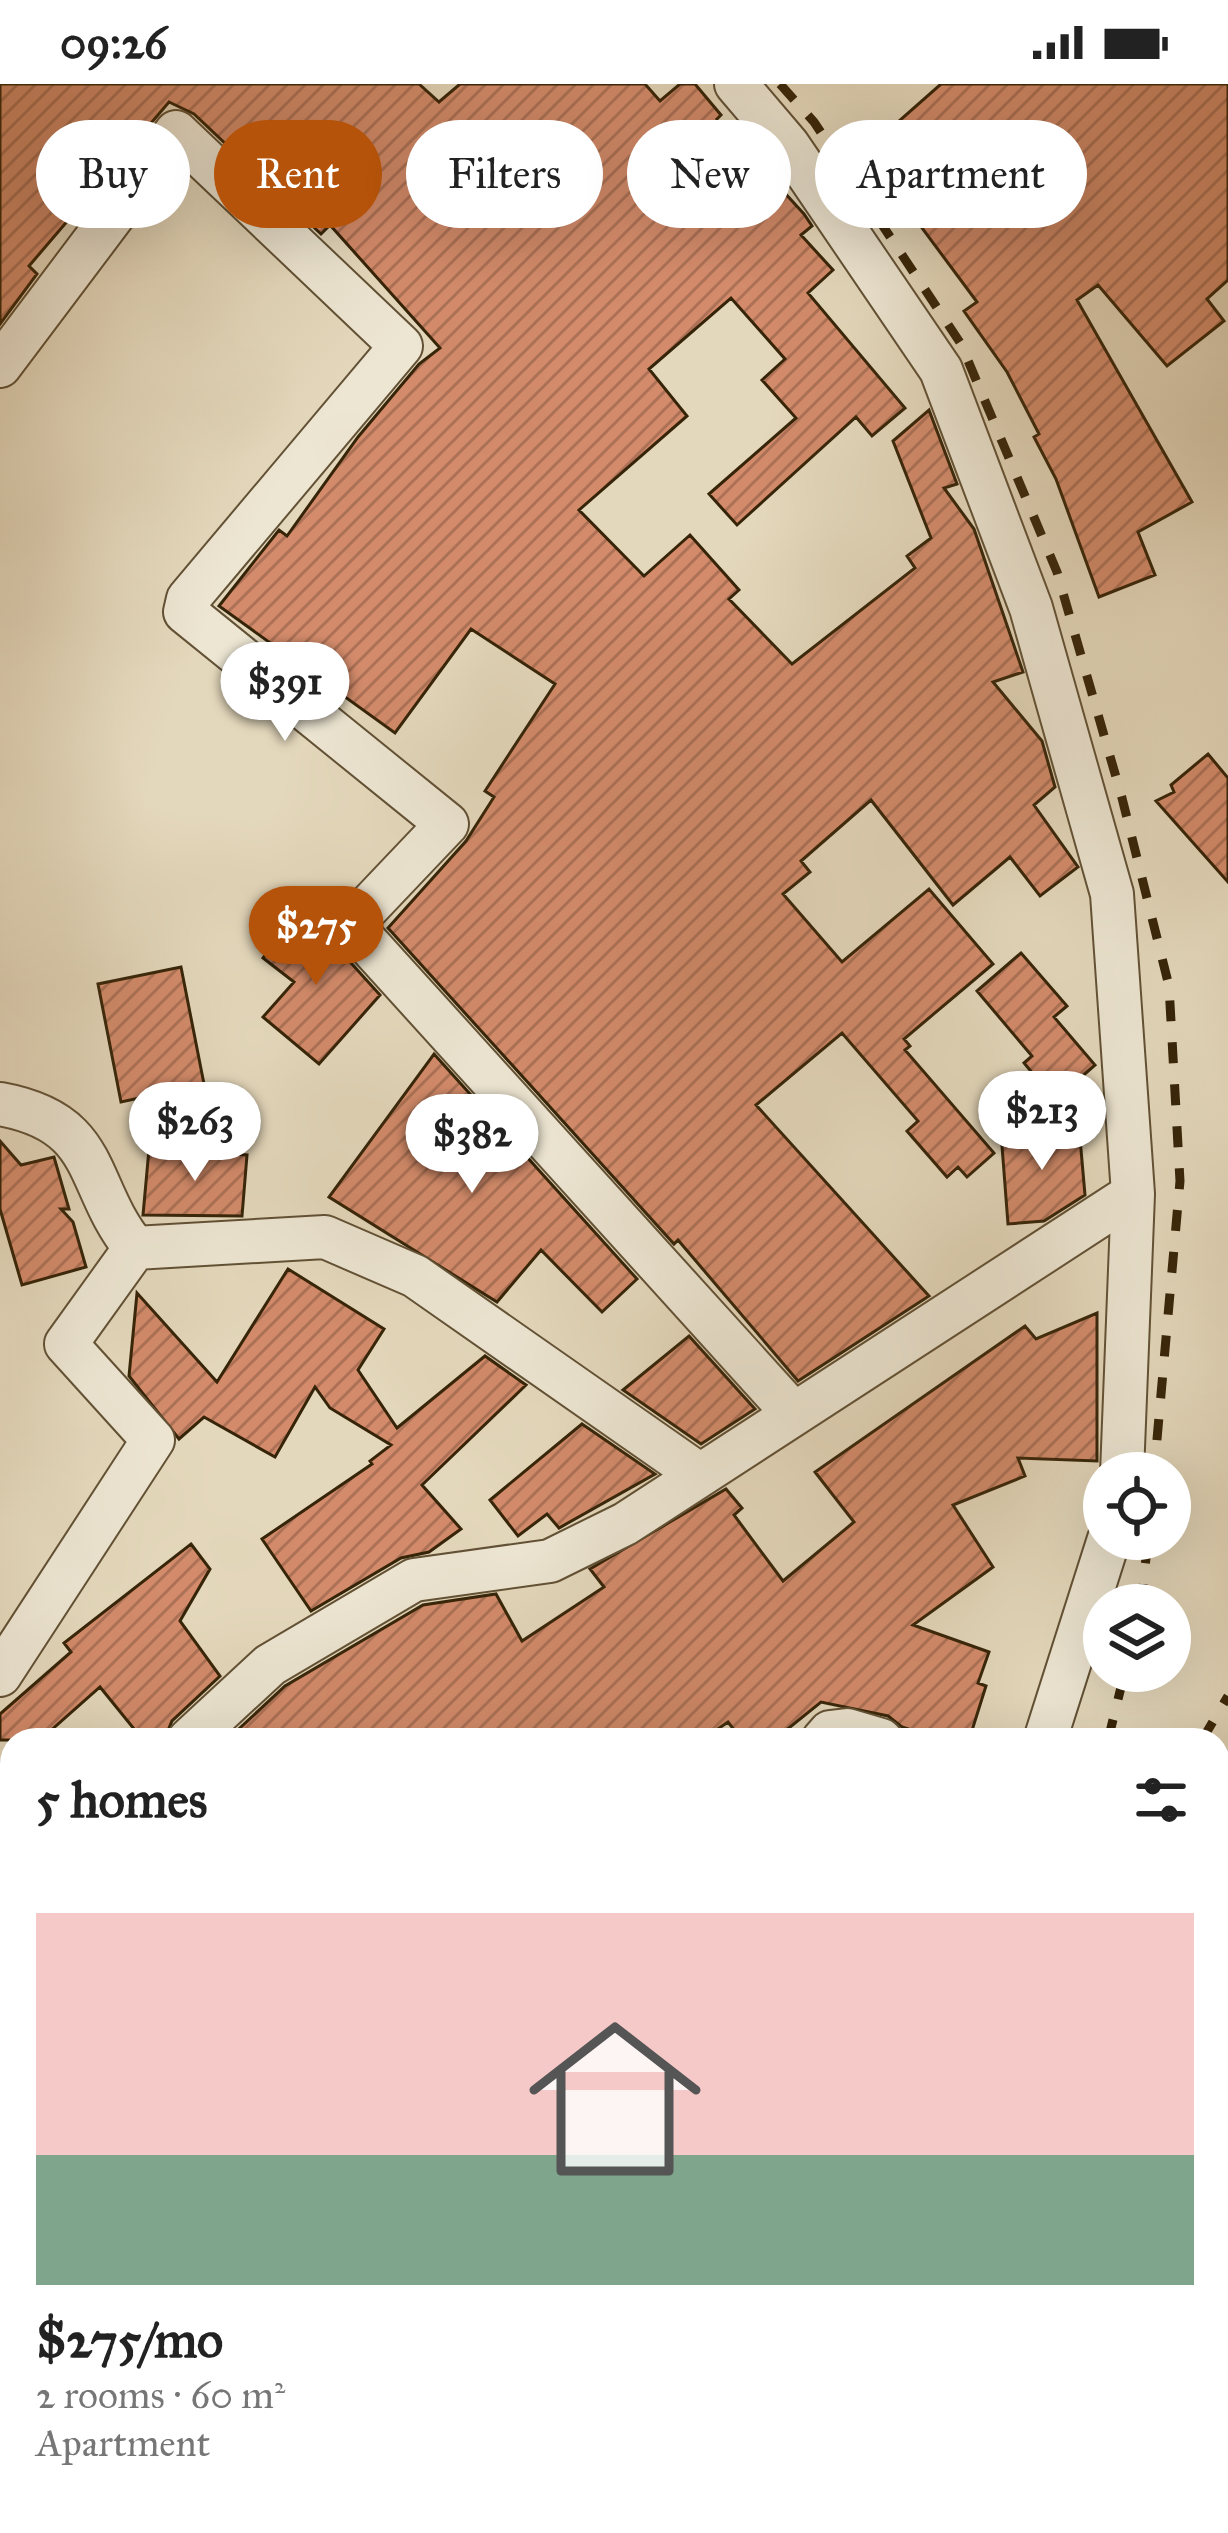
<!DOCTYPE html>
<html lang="en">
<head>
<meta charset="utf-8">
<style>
	:root { --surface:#fff; --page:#f6f6f6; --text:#222; --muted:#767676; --line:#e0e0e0; --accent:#b45309 }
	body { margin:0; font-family:"IM FELL Great Primer",serif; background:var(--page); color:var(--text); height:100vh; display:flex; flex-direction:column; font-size:45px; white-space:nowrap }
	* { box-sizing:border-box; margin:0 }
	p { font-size:39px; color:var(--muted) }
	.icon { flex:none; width:66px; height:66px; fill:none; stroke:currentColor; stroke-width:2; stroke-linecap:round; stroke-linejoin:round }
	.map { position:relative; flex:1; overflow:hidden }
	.side { position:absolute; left:0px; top:1644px; width:1230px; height:807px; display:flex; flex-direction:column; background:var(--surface); border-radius:36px 36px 0 0; box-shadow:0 12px 48px #0002 }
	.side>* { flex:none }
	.banner { position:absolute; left:36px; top:36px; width:1158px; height:108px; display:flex; gap:24px }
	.buttons { position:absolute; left:1083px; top:1368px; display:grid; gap:24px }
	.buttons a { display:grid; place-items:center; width:108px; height:108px; border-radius:50%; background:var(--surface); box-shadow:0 12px 48px #0002; font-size:60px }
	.price { position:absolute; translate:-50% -102px; padding:0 27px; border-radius:42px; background:#fff; color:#222; font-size:39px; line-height:78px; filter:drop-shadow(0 3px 6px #0008) }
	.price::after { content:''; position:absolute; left:50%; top:72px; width:36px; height:27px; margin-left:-18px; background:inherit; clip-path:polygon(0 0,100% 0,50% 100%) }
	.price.current { background:var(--accent); color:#fff }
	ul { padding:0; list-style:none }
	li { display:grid; align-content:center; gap:24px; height:636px; padding:0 36px }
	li+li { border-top:3px solid var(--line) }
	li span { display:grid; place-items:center; height:372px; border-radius:0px; color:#555 }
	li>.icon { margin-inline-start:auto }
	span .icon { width:216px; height:216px; fill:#fffc; stroke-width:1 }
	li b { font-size:51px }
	h2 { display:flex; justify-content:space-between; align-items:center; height:144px; padding:0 36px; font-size:51px }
	.tag { padding:0 42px; border-radius:54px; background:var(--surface); box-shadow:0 12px 48px #0002; font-size:42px; line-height:108px }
	.tag.current { background:var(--accent); color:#fff }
	.status { display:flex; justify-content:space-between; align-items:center; height:84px; padding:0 60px; background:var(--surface); direction:ltr }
	.status svg { height:33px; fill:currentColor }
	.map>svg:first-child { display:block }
	.building { fill:url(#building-hatch); stroke:#362408; stroke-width:3 }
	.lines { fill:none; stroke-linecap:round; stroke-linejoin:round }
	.street-casing { stroke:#625135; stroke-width:46 }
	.street { stroke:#ede6d3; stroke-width:42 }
	.rail { stroke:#362408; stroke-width:9; stroke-dasharray:21 21; stroke-linecap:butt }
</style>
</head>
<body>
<div class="status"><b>09:26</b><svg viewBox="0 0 49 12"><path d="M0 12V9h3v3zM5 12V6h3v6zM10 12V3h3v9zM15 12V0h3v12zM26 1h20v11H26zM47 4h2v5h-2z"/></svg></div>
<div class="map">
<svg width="1228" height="2449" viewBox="0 0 1228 2449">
	<defs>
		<pattern id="building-hatch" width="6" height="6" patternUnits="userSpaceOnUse" patternTransform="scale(3)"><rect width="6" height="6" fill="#d38b6b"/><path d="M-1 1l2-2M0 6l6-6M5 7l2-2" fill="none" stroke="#ac7156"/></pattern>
	</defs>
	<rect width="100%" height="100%" fill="#e4d8bc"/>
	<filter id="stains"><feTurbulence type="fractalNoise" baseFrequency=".00167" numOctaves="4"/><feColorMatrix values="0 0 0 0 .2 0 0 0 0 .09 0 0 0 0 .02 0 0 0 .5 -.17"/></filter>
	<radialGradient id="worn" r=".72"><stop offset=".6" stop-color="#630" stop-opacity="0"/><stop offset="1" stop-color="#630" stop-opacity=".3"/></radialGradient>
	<path class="building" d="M0,0H419L439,18L460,0H645L660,17L680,0H695L721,31L717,35L804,130L812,142L801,151L833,186L808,209L905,324L872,352L856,333L737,441L709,410L796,334L762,296L785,275L731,214L649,285L687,332L579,426L644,492L690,451L739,506L729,515L792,580L915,484L907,472L931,454L893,357L929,326L957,400L944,404L974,445L1023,588L993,598L1042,657L1055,703L1034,721L1078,783L1040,812L1010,773L953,821L871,716L801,777L810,788L783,810L842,878L929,805L993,880L904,955L910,962L905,966L994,1069L967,1093L958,1083L947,1093L907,1047L918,1037L842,949L756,1021L929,1212L798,1297L678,1156L674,1160L388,844L466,757L494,713L485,707L555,600L471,545L395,649L219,522L279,446L287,452L358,353L419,280L440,264L330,141L321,150L194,30L169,18L29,182L37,190L0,240Z
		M941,0H1228V196L1207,215L1224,237L1167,282L1098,201L1077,216L1192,418L1138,448L1155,491L1099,513L1056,395L1034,353L1039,350L1007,288L964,227L977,218L879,86L916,55L899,37Z
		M1208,670L1228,694V798L1156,717L1174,708L1171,701Z
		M301,824L326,843L332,858L380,911L319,980L263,933L294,898L263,874Z
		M1021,869L1067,922L1054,933L1095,981L1055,1016L1024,979L1032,972L977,907Z
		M181,883L204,1000L121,1018L98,900Z
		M434,970L637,1195L602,1228L541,1166L497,1218L329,1113Z
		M1079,1043L1085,1111L1044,1137L1008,1140L1001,1049Z
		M0,1057L21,1081L54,1073L69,1125H61L73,1138L86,1183L22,1201L0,1125Z
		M149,1065L247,1071L242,1132L143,1131Z
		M288,1185L384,1245L358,1286L397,1344L485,1272L526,1301L422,1401L461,1445L429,1468L401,1474L311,1527L262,1455L372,1380L370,1377L391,1361L330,1324L315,1303L275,1373L204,1333L179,1355L129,1292L137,1209L217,1298Z
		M1097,1229V1377L1018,1374L1025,1392L953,1421L993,1483L913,1541L989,1568L978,1599L986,1602L969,1656H942L902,1643L888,1632L821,1618L774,1656H742L728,1638L702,1656H227L285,1602L423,1521L496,1510L522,1557L604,1503L590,1485L726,1405L742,1424L734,1431L783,1497L854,1438L815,1388L1025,1242L1036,1255Z
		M689,1252L755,1325L701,1360L623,1306Z
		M582,1340L655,1390L559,1444L547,1430L518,1452L490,1416Z
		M191,1460L210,1485L180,1537L220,1592L172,1637L164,1656H143L100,1603L40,1656H0V1630L71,1568L64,1559Z"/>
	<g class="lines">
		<g class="street-casing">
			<path id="street" d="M736,0L788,61L941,286L1031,524L1112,810L1133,1110L1122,1389
				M0,282L176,48L401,262L188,515L185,528L447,740L351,841L794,1330
				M0,1020C104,1039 83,1101 135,1164L325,1153L415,1192L700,1391
				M0,1591L153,1356L66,1260L135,1164
				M189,1656L270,1581L414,1496L550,1477L625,1440L1133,1110
				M823,1656L830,1648L847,1646L881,1656
				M1045,1656L1109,1455
				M1218,2148L1228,2105
				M0,2273L12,2263
				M374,2449L380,2439
				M646,2449L652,2439
				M934,2449L940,2439
				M1147,2449L1150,2439"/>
		</g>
		<use href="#street" class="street"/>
		<path class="rail" d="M780,0L814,38L961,260L1057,488L1122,714L1169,902L1180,1097L1154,1389
			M1141,1521L1148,1455
			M1108,1656L1125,1587
			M1202,1656L1228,1612
			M716,2449L722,2439
			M748,2449L753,2439"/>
	</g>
	<rect width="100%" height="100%" filter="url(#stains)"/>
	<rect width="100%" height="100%" fill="url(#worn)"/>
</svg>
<div class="buttons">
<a><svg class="icon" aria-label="locate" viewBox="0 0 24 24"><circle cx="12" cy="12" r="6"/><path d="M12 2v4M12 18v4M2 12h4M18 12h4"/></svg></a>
<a><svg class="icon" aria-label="layers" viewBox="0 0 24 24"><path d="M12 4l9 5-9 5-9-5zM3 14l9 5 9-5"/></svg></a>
</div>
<b class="price" style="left:285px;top:660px">$391</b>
<b class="price current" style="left:316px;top:904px">$275</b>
<b class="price" style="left:1042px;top:1089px">$213</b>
<b class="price" style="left:195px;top:1100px">$263</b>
<b class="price" style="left:472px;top:1112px">$382</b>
<div class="banner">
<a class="tag">Buy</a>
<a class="tag current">Rent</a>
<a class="tag">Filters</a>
<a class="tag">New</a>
<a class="tag">Apartment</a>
</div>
<section class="side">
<h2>5 homes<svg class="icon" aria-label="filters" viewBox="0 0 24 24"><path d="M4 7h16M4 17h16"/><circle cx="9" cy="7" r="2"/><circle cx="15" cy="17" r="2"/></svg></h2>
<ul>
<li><span style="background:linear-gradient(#f6c9c9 65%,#7fa58c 0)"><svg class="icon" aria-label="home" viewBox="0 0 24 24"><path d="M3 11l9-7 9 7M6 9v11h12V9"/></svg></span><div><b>$275/mo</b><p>2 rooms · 60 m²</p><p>Apartment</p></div></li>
</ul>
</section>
</div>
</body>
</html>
